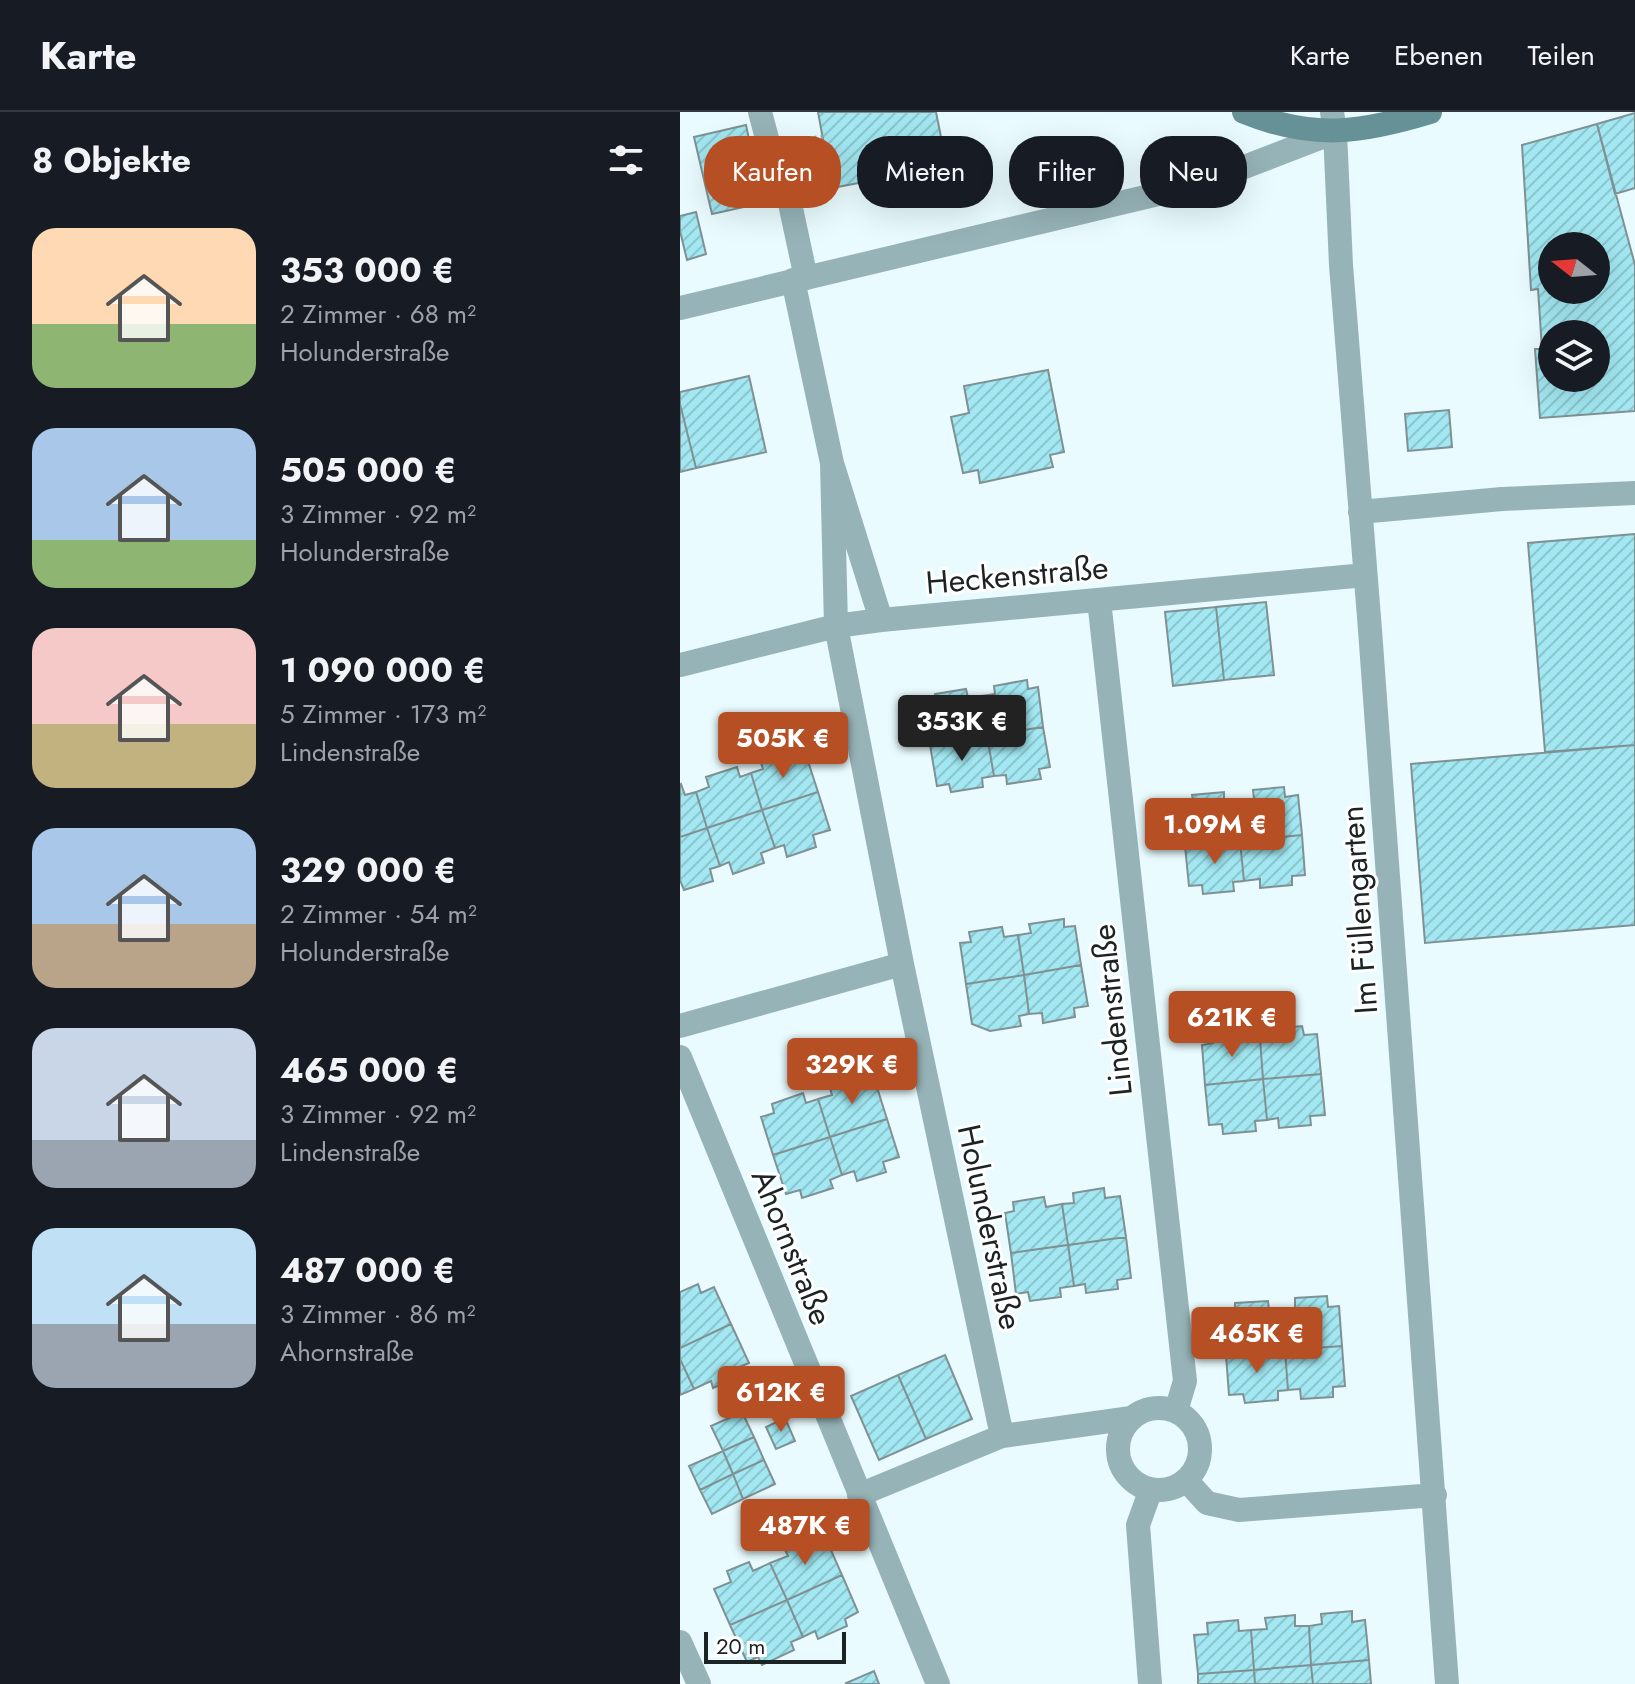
<!DOCTYPE html>
<html lang="de">
<head>
<meta charset="utf-8">
<style>
	:root { --surface:#171b24; --page:#242831; --text:#f1f3f6; --muted:#9ea1a6; --line:#363941; --accent:#b65024 }
	body { margin:0; font-family:Jost,sans-serif; background:var(--page); color:var(--text); height:100vh; display:flex; flex-direction:column; font-size:30px; white-space:nowrap }
	* { box-sizing:border-box; margin:0 }
	p { font-size:26px; color:var(--muted) }
	.icon { flex:none; width:44px; height:44px; fill:none; stroke:currentColor; stroke-width:2; stroke-linecap:round; stroke-linejoin:round }
	.map { position:relative; flex:1; overflow:hidden }
	.details { display:flex; flex-direction:column; background:var(--surface); width:680px }
	.details>* { flex:none }
	.top-card { position:absolute; left:24px; top:24px; width:760px; height:72px; display:flex; gap:16px }
	.needle { width:52px; rotate:287deg }
	.buttons { position:absolute; left:858px; top:120px; display:grid; gap:16px }
	.buttons a { display:grid; place-items:center; width:72px; height:72px; border-radius:50%; background:var(--surface); box-shadow:0 8px 32px #0002; font-size:40px }
	.scale { position:absolute; left:24px; bottom:20px; width:142px; box-sizing:border-box; padding-left:8px; border:4px solid #1c2324; border-top:0; font-size:22px; line-height:28px; white-space:nowrap; color:#1c2324; -webkit-text-stroke:6px #fff; paint-order:stroke }
	.price { position:absolute; translate:-50% -68px; padding:0 18px; border-radius:8px; background:var(--accent); color:#fff; font-size:26px; line-height:52px; filter:drop-shadow(0 2px 4px #0008) }
	.price::after { content:''; position:absolute; left:50%; top:48px; width:24px; height:18px; margin-left:-12px; background:inherit; clip-path:polygon(0 0,100% 0,50% 100%) }
	.price.active { background:#222; color:#fff }
	ul { padding:0; list-style:none }
	li { display:flex; align-items:center; gap:24px; height:200px; padding:0 32px }
	li span { display:grid; place-items:center; flex:none; width:224px; height:160px; border-radius:24px; color:#555 }
	li>.icon { margin-inline-start:auto }
	span .icon { width:96px; height:96px; fill:#fffc; stroke-width:1 }
	li b { font-size:34px }
	h2 { display:flex; justify-content:space-between; align-items:center; height:96px; padding:0 32px; font-size:34px }
	.chip { padding:0 28px; border-radius:32px; background:var(--surface); box-shadow:0 8px 32px #0002; font-size:28px; line-height:72px }
	.chip.active { background:var(--accent); color:#fff }
	header { display:flex; align-items:center; gap:48px; box-sizing:border-box; height:112px; padding:0 40px; background:var(--surface); border-bottom:2px solid var(--line) }
	header strong { font-size:38px }
	nav { display:flex; gap:44px; margin-inline-start:auto; font-size:28px }
	main { display:flex; flex:1; min-height:0 }
	.map>svg:first-child { display:block }
	.building { fill:url(#building-hatch); stroke:#7f9193; stroke-width:2; fill-rule:evenodd }
	.lines { fill:none; stroke-linecap:round; stroke-linejoin:round }
	.path { stroke:#9ba9ab; stroke-width:5; stroke-dasharray:4 4; stroke-linecap:butt }
	.lane { stroke:#96b3b7; stroke-width:24 }
	.street { stroke:#96b3b7; stroke-width:24 }
	.secondary { stroke:#669197; stroke-width:24 }
	.labels { text-anchor:middle; stroke-width:6; stroke-linejoin:round; paint-order:stroke }
	.street-label { font-size:32px; fill:#1c2324; stroke:#fff }
</style>
</head>
<body>
<header>
<strong>Karte</strong>
<nav><a>Karte</a><a>Ebenen</a><a>Teilen</a></nav>
</header>
<main>
<section class="details">
<h2>8 Objekte<svg class="icon" aria-label="filters" viewBox="0 0 24 24"><path d="M4 7h16M4 17h16"/><circle cx="9" cy="7" r="2"/><circle cx="15" cy="17" r="2"/></svg></h2>
<ul>
<li><span style="background:linear-gradient(#ffd9b3 60%,#8fb573 0)"><svg class="icon" aria-label="home" viewBox="0 0 24 24"><path d="M3 11l9-7 9 7M6 9v11h12V9"/></svg></span><div><b>353 000 €</b><p>2 Zimmer · 68 m²</p><p>Holunderstraße</p></div></li>
<li><span style="background:linear-gradient(#a9c7e8 70%,#8fb573 0)"><svg class="icon" aria-label="home" viewBox="0 0 24 24"><path d="M3 11l9-7 9 7M6 9v11h12V9"/></svg></span><div><b>505 000 €</b><p>3 Zimmer · 92 m²</p><p>Holunderstraße</p></div></li>
<li><span style="background:linear-gradient(#f6c9c9 60%,#c2b280 0)"><svg class="icon" aria-label="home" viewBox="0 0 24 24"><path d="M3 11l9-7 9 7M6 9v11h12V9"/></svg></span><div><b>1 090 000 €</b><p>5 Zimmer · 173 m²</p><p>Lindenstraße</p></div></li>
<li><span style="background:linear-gradient(#a9c7e8 60%,#b9a48a 0)"><svg class="icon" aria-label="home" viewBox="0 0 24 24"><path d="M3 11l9-7 9 7M6 9v11h12V9"/></svg></span><div><b>329 000 €</b><p>2 Zimmer · 54 m²</p><p>Holunderstraße</p></div></li>
<li><span style="background:linear-gradient(#c9d6e8 70%,#9aa5b1 0)"><svg class="icon" aria-label="home" viewBox="0 0 24 24"><path d="M3 11l9-7 9 7M6 9v11h12V9"/></svg></span><div><b>465 000 €</b><p>3 Zimmer · 92 m²</p><p>Lindenstraße</p></div></li>
<li><span style="background:linear-gradient(#bfe0f5 60%,#9aa5b1 0)"><svg class="icon" aria-label="home" viewBox="0 0 24 24"><path d="M3 11l9-7 9 7M6 9v11h12V9"/></svg></span><div><b>487 000 €</b><p>3 Zimmer · 86 m²</p><p>Ahornstraße</p></div></li>
</ul>
</section>
<div class="map">
<svg width="955" height="1572" viewBox="0 0 955 1572">
	<defs>
		<pattern id="building-hatch" width="6" height="6" patternUnits="userSpaceOnUse" patternTransform="scale(2)"><rect width="6" height="6" fill="#a2e7f1"/><path d="M-1 1l2-2M0 6l6-6M5 7l2-2" fill="none" stroke="#8bc6ce"/></pattern>
	</defs>
	<rect width="100%" height="100%" fill="#e9fbfe"/>
	<path class="building" d="M138,0H256L262,30L228,37L232,61L152,76Z
		M955,1V76L935,82L917,12Z
		M917,12L955,153V299L860,306L855,237H862L858,177L851,178L842,33ZM872,134H916V178H872ZM872,222H916V266H872Z
		M66,13L82,91L32,102L14,25Z
		M16,100L26,142L7,148L0,119V104Z
		M368,258L384,340L370,343L373,355L300,371L298,358L283,361L271,305L289,301L284,274Z
		M69,264L86,340L16,356L0,292V280Z
		M0,292L16,356L0,360Z
		M769,298L772,335L728,339L725,302Z
		M955,422V633L865,640L848,431Z
		M586,490L594,563L544,568L536,495Z
		M536,495L544,568L493,574L485,500Z
		M347,568L348,577L358,575L363,615L307,624L301,584L315,582L314,574Z
		M286,577L288,586L301,584L307,624L250,633L244,593L257,591L255,582Z
		M363,615L370,655L359,657L361,667L327,672L326,663L314,664L307,624Z
		M307,624L314,664L302,666L303,675L271,680L269,672L257,674L250,633Z
		M955,633V813L745,831L731,652Z
		M112,638L115,647L126,643L138,680L82,698L71,661L83,657L80,648Z
		M57,655L60,665L71,661L82,698L27,716L16,680L29,675L26,665Z
		M1,672L5,683L16,680L27,716L0,725V673Z
		M604,675L605,685L618,683L622,723L560,729L557,689L574,687L573,678Z
		M138,680L150,718L133,723L136,735L107,745L104,733L95,736L82,698Z
		M544,680V690L557,689L560,729L505,734L501,694L514,693L512,683Z
		M82,698L95,736L81,741L84,751L53,762L49,750L40,754L27,716Z
		M27,716L40,754L30,757L33,769L4,778L0,768V725Z
		M622,723L625,763L612,764V773L580,776V767L564,769L560,729Z
		M560,729L564,769L553,770L554,779L523,782L522,773L509,774L505,734Z
		M384,807V815L395,814L401,853L344,863L338,823L351,821L349,812Z
		M322,815L324,825L338,823L344,863L286,872L280,831L291,830L289,820Z
		M401,853L408,894L394,896L395,905L363,911L362,901L349,902L344,863Z
		M344,863L349,902L339,904L341,914L310,919L292,912L286,872Z
		M622,914L624,923L637,922L641,962L583,967L580,927L593,926L592,917Z
		M565,918L566,929L580,927L583,967L525,973L522,933L533,931V921Z
		M641,962L645,1003L630,1004L631,1013L599,1016L598,1006L587,1008L583,967Z
		M181,963L184,972L195,969L207,1007L150,1025L138,987L152,983L149,973Z
		M583,967L587,1008L575,1009L576,1019L543,1022L542,1012L529,1013L525,973Z
		M123,981L126,991L138,987L150,1025L93,1043L81,1005L94,1001L92,992Z
		M207,1007L219,1045L203,1050L206,1060L177,1069L174,1059L162,1063L150,1025Z
		M150,1025L162,1063L150,1068L153,1076L122,1086L120,1078L106,1082L93,1043Z
		M424,1076L425,1086L440,1084L446,1125L388,1133L382,1092L394,1091L393,1081Z
		M364,1085L366,1095L382,1092L388,1133L331,1141L325,1101L334,1099L333,1090Z
		M446,1125L451,1166L437,1168L438,1177L406,1181L405,1172L394,1174L388,1133Z
		M388,1133L394,1174L380,1176L381,1185L350,1189L348,1180L336,1182L331,1141Z
		M18,1172L21,1181L34,1175L51,1212L0,1236V1180Z
		M647,1184L648,1195L659,1194L662,1234L605,1238L602,1198L615,1197V1186Z
		M588,1189L589,1199L602,1198L605,1238L546,1243L543,1203L555,1202V1191Z
		M51,1212L69,1251L52,1258L55,1266L33,1276L31,1269L14,1277L0,1247V1236Z
		M662,1234L665,1274L653,1275V1285L621,1287L620,1277L608,1278L605,1238Z
		M605,1238L608,1278L598,1279V1288L565,1291L563,1282L549,1283L546,1243Z
		M265,1243L292,1307L246,1327L218,1263Z
		M0,1247L14,1277L0,1283Z
		M218,1263L246,1327L199,1348L171,1284Z
		M62,1300L74,1325L43,1339L31,1314Z
		M105,1306L115,1329L96,1337L86,1315Z
		M74,1325L84,1348L53,1362L43,1339Z
		M43,1339L53,1362L20,1378L9,1354Z
		M84,1348L95,1372L63,1387L53,1362Z
		M53,1362L63,1387L32,1402L20,1378Z
		M124,1425L129,1435L146,1427L162,1463L107,1488L90,1451L108,1444L103,1434Z
		M69,1450L73,1459L90,1451L107,1488L50,1513L34,1477L51,1470L47,1459Z
		M162,1463L178,1500L165,1507L167,1514L138,1527L135,1519L123,1525L107,1488Z
		M107,1488L123,1525L111,1530L114,1538L82,1553L78,1545L67,1550L50,1513Z
		M672,1499V1510L685,1508L689,1548L631,1553L629,1514L642,1512L641,1502Z
		M615,1503V1514H629L631,1553L574,1558L571,1518L587,1517L585,1506Z
		M558,1508L559,1519L571,1518L574,1558L518,1562L514,1523L528,1522L527,1511Z
		M689,1548L691,1572H633L631,1553Z
		M631,1553L633,1572H575L574,1558Z
		M574,1558L575,1572H518V1562Z
		M194,1559L199,1572H167L166,1571Z"/>
	<g class="lines">
		<path class="path" d="M125,28L143,25"/>
		<path class="lane" d="M80,0L89,34L109,87L126,166"/>
		<path class="street" d="M652,0L655,20L661,153L690,518L767,1572
			M113,168L152,351L201,508
			M0,196L520,72L655,20
			M152,351L156,514L222,852L322,1324
			M680,400L822,387L955,381
			M419,488L505,1269L496,1299
			M0,553L156,514L201,508L685,463
			M0,914L222,852
			M0,945L258,1572
			M438 1337a41 41 0 1 1 82 0a41 41 0 1 1-82 0Z
			M506,1368L527,1391L559,1398L755,1383
			M179,1383L322,1324L451,1306
			M0,1530L19,1572
			M470,1572L458,1413L471,1377"/>
		<path class="secondary" d="M564,0C633,28 681,21 750,0"/>
	</g>
	<g class="labels">
		<g class="street-label">
			<text transform="translate(337 463) rotate(-5)" y="11">Heckenstraße</text>
			<text transform="translate(679 798) rotate(-94)" y="11">Im Füllengarten</text>
			<text transform="translate(432 898) rotate(-96)" y="11">Lindenstraße</text>
			<text transform="translate(310 1115) rotate(78)" y="11">Holunderstraße</text>
			<text transform="translate(112 1135) rotate(68)" y="11">Ahornstraße</text>
		</g>
	</g>
</svg>
<div class="buttons">
<a><svg class="needle" viewBox="-14 -14 28 28"><path d="M0-13l5 13h-10z" fill="#e53935"/><path d="M0 13l5-13h-10z" fill="#9ea1a6"/></svg></a>
<a><svg class="icon" aria-label="layers" viewBox="0 0 24 24"><path d="M12 4l9 5-9 5-9-5zM3 14l9 5 9-5"/></svg></a>
</div>
<div class="scale">20 m</div>
<b class="price active" style="left:282px;top:651px">353K €</b>
<b class="price" style="left:103px;top:668px">505K €</b>
<b class="price" style="left:535px;top:754px">1.09M €</b>
<b class="price" style="left:552px;top:947px">621K €</b>
<b class="price" style="left:172px;top:994px">329K €</b>
<b class="price" style="left:577px;top:1263px">465K €</b>
<b class="price" style="left:101px;top:1322px">612K €</b>
<b class="price" style="left:125px;top:1455px">487K €</b>
<div class="top-card">
<a class="chip active">Kaufen</a>
<a class="chip">Mieten</a>
<a class="chip">Filter</a>
<a class="chip">Neu</a>
</div>
</div>
</main>
</body>
</html>
